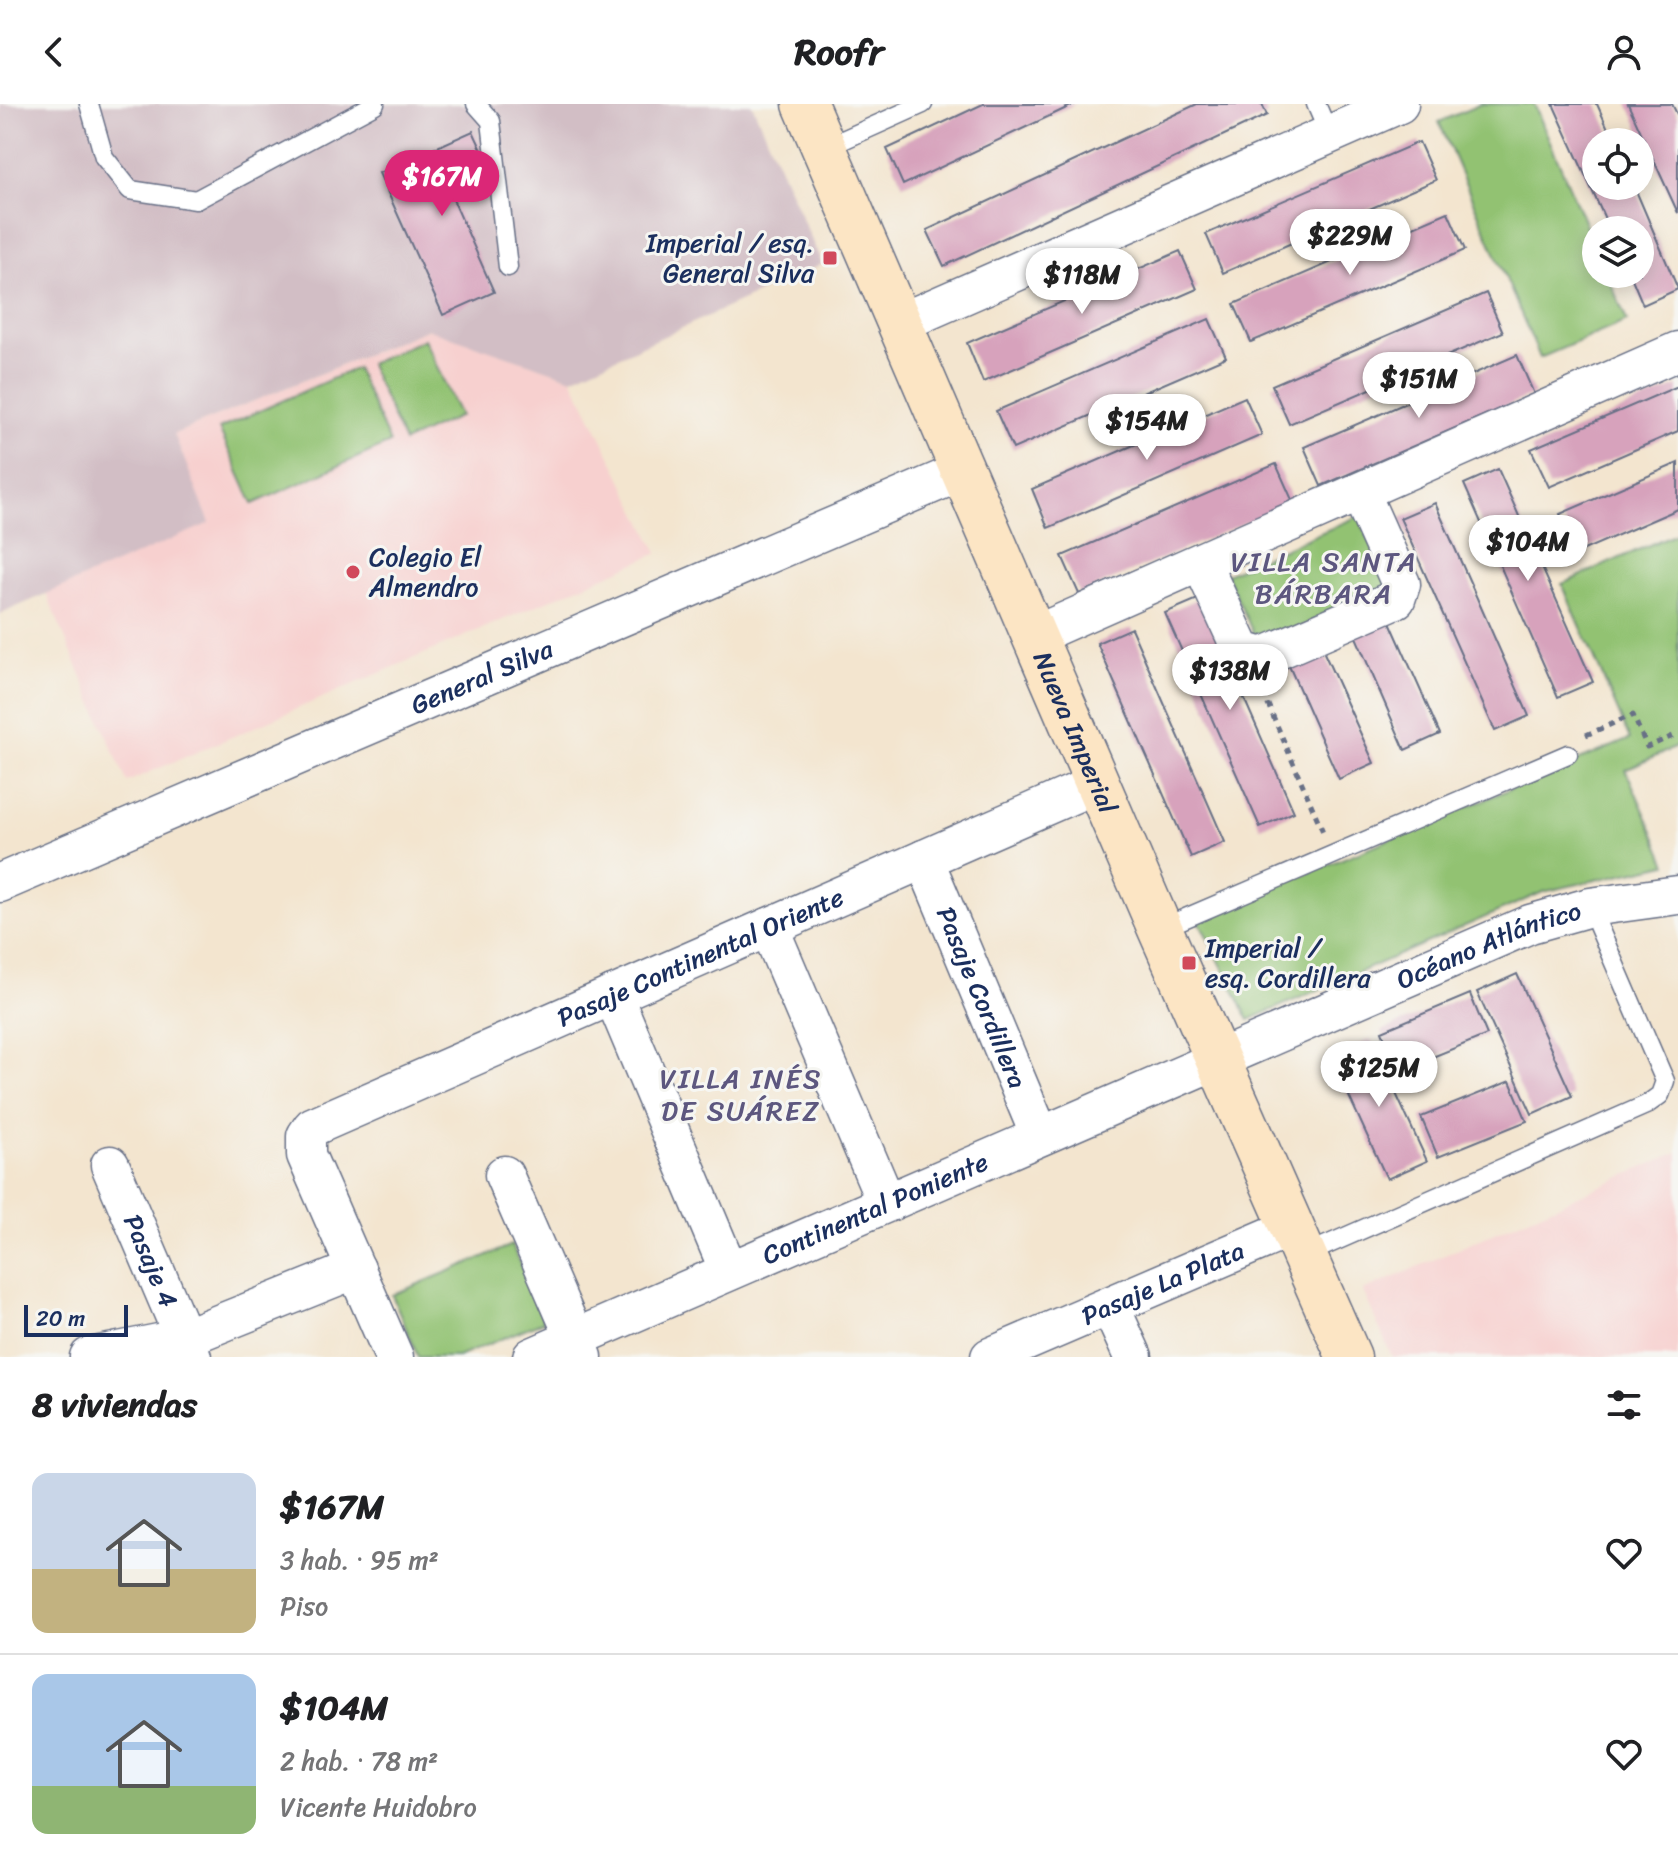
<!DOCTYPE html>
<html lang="es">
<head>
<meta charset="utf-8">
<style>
	:root { --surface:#fff; --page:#f6f6f6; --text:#202124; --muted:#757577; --line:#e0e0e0; --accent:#db2777 }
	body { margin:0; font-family:Sriracha,sans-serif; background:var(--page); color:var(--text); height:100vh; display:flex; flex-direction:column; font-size:30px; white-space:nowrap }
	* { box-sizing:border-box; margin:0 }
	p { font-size:26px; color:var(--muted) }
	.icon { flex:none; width:44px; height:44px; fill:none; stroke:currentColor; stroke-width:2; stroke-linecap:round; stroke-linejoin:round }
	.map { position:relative; height:1253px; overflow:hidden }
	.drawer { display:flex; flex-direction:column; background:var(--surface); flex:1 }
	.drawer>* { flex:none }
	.buttons { position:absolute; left:1582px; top:24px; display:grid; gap:16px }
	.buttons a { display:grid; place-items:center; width:72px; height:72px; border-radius:50%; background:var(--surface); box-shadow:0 4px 20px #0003; font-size:40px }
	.scale { position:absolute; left:24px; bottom:20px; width:104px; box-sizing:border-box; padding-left:8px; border:4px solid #1b2f5e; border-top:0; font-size:22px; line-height:28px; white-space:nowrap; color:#1b2f5e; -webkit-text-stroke:6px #f6f6f2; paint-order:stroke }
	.price { position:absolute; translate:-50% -68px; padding:0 18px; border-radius:28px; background:#fff; color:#222; font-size:26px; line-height:52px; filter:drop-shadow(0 2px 4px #0008) }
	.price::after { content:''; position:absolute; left:50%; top:48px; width:24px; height:18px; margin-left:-12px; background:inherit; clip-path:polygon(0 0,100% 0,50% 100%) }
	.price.on { background:var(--accent); color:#fff }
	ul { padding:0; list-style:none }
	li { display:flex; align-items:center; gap:24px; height:200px; padding:0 32px }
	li+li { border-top:2px solid var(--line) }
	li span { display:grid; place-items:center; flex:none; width:224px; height:160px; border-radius:16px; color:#555 }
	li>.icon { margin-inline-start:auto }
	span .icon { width:96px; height:96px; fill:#fffc; stroke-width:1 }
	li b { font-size:34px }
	h2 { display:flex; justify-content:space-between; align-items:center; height:96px; padding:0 32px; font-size:34px }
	header { display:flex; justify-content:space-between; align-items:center; height:104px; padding:0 32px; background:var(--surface); font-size:36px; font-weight:700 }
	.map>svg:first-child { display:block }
	.built { fill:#f7d0cf }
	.industrial { fill:#d2bec5 }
	.green { fill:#92c272; stroke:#567868; stroke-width:2 }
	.building { fill:#d7a2bc }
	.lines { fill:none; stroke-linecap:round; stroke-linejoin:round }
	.lane-casing { stroke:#676f86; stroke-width:21 }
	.street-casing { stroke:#676f86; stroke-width:41 }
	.secondary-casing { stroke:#676f86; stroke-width:47 }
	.path { stroke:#676f86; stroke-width:5; stroke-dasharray:6 6; stroke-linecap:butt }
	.lane { stroke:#fff; stroke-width:18 }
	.street { stroke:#fff; stroke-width:38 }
	.secondary { stroke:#fce5c4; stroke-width:44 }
	.poi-dot { fill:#d1495b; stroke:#f6f6f2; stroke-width:3 }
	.labels { text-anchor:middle; stroke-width:6; stroke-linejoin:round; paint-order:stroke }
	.poi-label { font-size:26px; fill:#1b2f5e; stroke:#f6f6f2; text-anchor:start }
	.street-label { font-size:26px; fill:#1b2f5e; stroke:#f6f6f2 }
	.neighbourhood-label { font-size:28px; letter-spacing:2px; fill:#5d577f; stroke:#f6f6f2 }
</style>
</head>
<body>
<header><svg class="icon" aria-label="back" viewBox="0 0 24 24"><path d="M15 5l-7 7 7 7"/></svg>Roofr<svg class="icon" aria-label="person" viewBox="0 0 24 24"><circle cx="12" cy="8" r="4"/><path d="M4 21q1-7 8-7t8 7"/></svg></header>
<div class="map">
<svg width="1678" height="1253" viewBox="0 0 1678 1253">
	<rect width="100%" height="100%" fill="#f6f6f2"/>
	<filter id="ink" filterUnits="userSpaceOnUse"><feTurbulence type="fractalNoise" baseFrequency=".0125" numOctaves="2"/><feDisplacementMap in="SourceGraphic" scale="16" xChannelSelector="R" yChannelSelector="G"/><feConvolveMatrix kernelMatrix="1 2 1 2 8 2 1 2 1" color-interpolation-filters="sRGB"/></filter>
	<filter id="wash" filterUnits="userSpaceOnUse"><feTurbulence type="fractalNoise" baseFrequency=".006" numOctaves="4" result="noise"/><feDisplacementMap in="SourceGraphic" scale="32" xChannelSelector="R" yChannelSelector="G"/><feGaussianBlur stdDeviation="1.8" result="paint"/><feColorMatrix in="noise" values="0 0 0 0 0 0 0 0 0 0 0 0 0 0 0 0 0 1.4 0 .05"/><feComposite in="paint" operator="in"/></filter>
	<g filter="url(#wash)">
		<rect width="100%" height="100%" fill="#f3e5cf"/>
		<path class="built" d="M429,225L572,274L658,449L127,678L45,487L209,419L174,330Z
			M1678,1048V1253H1392L1363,1187Z"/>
		<path class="industrial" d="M0,0H752L822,160L572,274L428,225L174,330L210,419L0,510Z"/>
		<path class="green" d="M1481,0H1534L1596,145V170H1607L1627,217L1540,254L1439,18Z
			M424,235L460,312L404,338L369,260Z
			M356,264L390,339L253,400L219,325Z
			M1359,412L1389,482L1259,542L1226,470Z
			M1678,428V642L1626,666L1667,760L1543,788L1249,916L1198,815L1630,635L1562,480Z
			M512,1141L544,1217L458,1253H418L392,1191Z"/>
		<g id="blocks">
			<path class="building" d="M983,0H1075L903,81L887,45Z
				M1197,0H1262L1267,11L944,162L927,126Z
				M1553,0H1597L1614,38H1596V82H1634L1678,185L1643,201L1630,170H1640V126H1610Z
				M1628,0H1672L1678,12V109Z
				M473,27L495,74L452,93L494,188L443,211L379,69Z
				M1419,38L1436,76L1223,169L1206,130Z
				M1448,108L1465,146L1251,238L1234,200Z
				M1180,147L1197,185L983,278L967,239Z
				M1486,189L1503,228L1289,320L1272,281Z
				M1209,215L1226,253L1013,345L996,307Z
				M1517,251L1534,290L1321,382L1304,343Z
				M1678,282V327L1549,383L1531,345Z
				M1245,293L1262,331L1048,424L1032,385Z
				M1678,359V405L1577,449L1560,410Z
				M1276,360L1293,398L1079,490L1062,452Z
				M1498,365L1593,578L1558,593L1464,380Z
				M1435,399L1529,612L1495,627L1400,414Z
				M1200,494L1294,708L1260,723L1165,509Z
				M1387,511L1440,630L1405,646L1353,526Z
				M1131,524L1225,738L1191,753L1097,539Z
				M1320,540L1374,659L1339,675L1286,555Z
				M1517,870L1572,992L1532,1010L1477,888Z
				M1470,890L1487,931L1398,967L1382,927Z
				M1371,935L1427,1057L1387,1075L1331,953Z
				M1510,977L1527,1017L1438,1053L1421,1013Z"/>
		</g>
	</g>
	<g filter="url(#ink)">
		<use href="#blocks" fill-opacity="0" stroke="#676f86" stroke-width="2"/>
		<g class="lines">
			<g class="lane-casing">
				<path id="lane" d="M89,0L104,53L130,86L196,96L375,0
					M476,0L491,17L508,163
					M1316,0L1329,30
					M825,44L923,0
					M1160,825L1568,650
					M1304,1151L1646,1001L1660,991L1665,977L1590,803"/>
			</g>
			<g class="street-casing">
				<g id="street">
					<path d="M902,218L1399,0"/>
					<path d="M1201,458L1242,547L1262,553L1396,495L1401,480L1360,388"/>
					<path d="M1035,531L1678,247"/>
					<path id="s1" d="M924,755L1040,1032"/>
					<path id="s2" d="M0,779L965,366"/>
					<path d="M769,823L886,1098"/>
					<path d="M613,891L729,1167"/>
					<path id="s3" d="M110,1061L192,1253"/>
					<path d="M504,1071L583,1253"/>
					<path d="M1110,1202L1133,1253"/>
					<path d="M89,1253L184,1234L356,1165"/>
					<path id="s4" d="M394,1253L306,1051V1032L312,1023L1098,679"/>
					<path id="s5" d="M532,1253L1530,820L1590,803L1678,791"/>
					<path id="s6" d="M990,1253L1293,1123"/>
				</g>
			</g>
			<g class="secondary-casing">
				<g id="secondary">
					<path id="s7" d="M805,0L1160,825L1349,1253"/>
				</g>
			</g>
			<path class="path" d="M1263,589L1324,730
				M1586,631L1633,611L1647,643L1678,630"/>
			<use href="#lane" class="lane"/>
			<use href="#street" class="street"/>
			<use href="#secondary" class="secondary"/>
		</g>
	</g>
	<g class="poi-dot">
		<rect x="822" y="146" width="16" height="16" rx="4"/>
		<circle cx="353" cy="468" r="8"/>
		<rect x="1181" y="851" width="16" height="16" rx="4"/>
	</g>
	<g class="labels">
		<g class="poi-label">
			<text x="814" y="148" text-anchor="end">Imperial / esq.<tspan x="814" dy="30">General Silva</tspan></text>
			<text x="369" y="462">Colegio El<tspan x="369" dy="30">Almendro</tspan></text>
			<text x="1205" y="853">Imperial /<tspan x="1205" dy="30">esq. Cordillera</tspan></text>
		</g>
		<g class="street-label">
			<text dy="9" stroke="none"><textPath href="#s2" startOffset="524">General Silva</textPath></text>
			<text dy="9" stroke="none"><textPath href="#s7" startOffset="684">Nueva Imperial</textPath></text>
			<text dy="9" stroke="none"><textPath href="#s5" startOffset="1042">Océano Atlántico</textPath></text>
			<text dy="9" stroke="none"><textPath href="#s4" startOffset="674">Pasaje Continental Oriente</textPath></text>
			<text dy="9" stroke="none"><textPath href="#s1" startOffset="150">Pasaje Cordillera</textPath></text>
			<text dy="9" stroke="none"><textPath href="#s5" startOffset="374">Continental Poniente</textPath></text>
			<text dy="9" stroke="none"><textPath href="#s3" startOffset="104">Pasaje 4</textPath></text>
			<text dy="9" stroke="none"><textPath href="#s6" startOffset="188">Pasaje La Plata</textPath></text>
		</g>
		<g class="neighbourhood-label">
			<text x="1324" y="467">VILLA SANTA<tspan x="1324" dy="32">BÁRBARA</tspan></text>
			<text x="741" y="984">VILLA INÉS<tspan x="741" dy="32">DE SUÁREZ</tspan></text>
		</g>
	</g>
</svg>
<div class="buttons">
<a><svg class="icon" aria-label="locate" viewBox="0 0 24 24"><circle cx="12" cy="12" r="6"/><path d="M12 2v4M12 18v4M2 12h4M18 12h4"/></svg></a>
<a><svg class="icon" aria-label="layers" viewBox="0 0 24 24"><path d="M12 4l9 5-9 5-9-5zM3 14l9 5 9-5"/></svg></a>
</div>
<div class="scale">20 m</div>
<b class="price on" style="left:442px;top:114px">$167M</b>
<b class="price" style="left:1350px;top:173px">$229M</b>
<b class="price" style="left:1082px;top:212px">$118M</b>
<b class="price" style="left:1419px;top:316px">$151M</b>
<b class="price" style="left:1147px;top:358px">$154M</b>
<b class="price" style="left:1528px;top:479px">$104M</b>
<b class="price" style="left:1230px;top:608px">$138M</b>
<b class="price" style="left:1379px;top:1005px">$125M</b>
</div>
<section class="drawer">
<h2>8 viviendas<svg class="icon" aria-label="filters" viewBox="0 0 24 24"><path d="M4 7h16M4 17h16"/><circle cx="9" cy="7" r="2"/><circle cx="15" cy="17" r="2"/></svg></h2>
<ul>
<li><span style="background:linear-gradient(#c9d6e8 60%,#c2b280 0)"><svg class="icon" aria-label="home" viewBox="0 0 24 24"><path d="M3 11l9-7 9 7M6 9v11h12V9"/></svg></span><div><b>$167M</b><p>3 hab. · 95 m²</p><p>Piso</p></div><svg class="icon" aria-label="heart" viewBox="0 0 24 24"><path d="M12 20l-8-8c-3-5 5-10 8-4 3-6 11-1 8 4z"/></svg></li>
<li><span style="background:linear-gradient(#a9c7e8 70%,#8fb573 0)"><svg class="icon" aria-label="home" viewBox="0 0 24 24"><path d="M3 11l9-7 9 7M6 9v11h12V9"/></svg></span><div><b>$104M</b><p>2 hab. · 78 m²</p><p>Vicente Huidobro</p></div><svg class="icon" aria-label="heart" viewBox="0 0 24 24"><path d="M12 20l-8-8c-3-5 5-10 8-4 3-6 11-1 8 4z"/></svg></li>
</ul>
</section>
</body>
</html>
